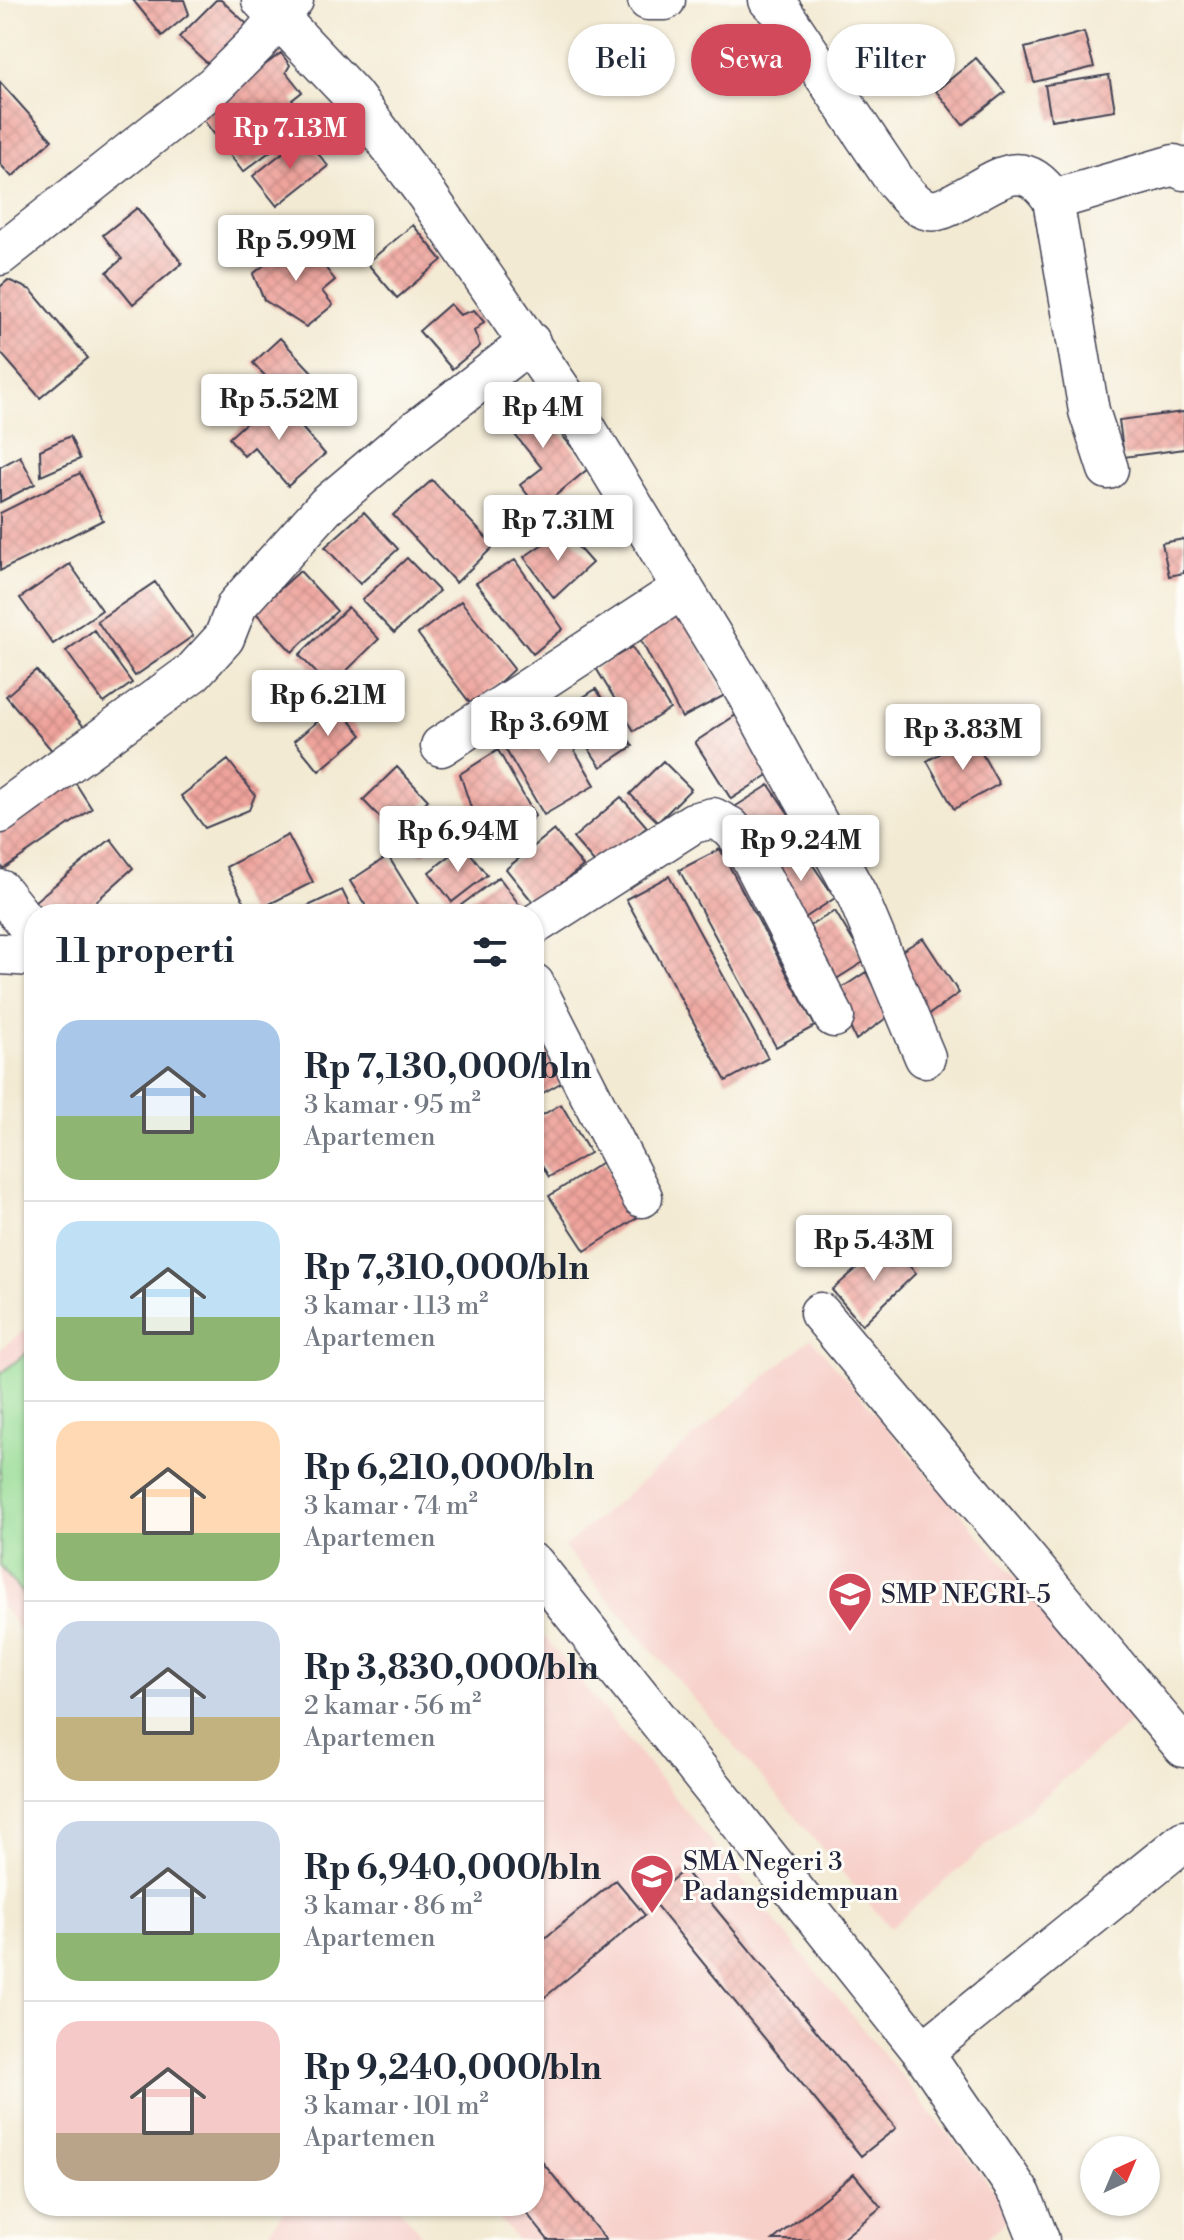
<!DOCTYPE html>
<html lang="id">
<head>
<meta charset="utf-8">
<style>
	:root { --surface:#fff; --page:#f2f2f3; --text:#1f2937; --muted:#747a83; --line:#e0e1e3; --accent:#d1495b }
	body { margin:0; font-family:"Libre Bodoni",serif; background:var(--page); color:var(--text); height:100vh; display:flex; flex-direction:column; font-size:30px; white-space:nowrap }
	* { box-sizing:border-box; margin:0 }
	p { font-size:26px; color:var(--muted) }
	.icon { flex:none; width:44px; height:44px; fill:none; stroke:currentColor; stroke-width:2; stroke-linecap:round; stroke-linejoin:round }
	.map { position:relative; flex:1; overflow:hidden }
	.panel { position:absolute; left:24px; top:904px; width:520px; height:1312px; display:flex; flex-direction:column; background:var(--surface); border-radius:32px; box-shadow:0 2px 6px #0004 }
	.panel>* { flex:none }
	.hud { position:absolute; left:568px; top:24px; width:496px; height:72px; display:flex; gap:16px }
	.needle { width:52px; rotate:44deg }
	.tools { position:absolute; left:1080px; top:2136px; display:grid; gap:16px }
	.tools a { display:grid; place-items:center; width:80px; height:80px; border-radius:50%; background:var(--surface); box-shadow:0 2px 6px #0004; font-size:40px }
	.price { position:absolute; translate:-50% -68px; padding:0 18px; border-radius:8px; background:#fff; color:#222; font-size:26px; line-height:52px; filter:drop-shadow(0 2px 4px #0008) }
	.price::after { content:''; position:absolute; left:50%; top:48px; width:24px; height:18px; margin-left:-12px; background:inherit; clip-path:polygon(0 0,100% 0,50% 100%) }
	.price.on { background:var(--accent); color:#fff }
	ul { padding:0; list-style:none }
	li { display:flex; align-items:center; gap:24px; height:200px; padding:0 32px }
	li+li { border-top:2px solid var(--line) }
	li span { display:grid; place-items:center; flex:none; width:224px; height:160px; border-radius:24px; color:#555 }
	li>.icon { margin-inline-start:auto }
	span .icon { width:96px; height:96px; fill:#fffc; stroke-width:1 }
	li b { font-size:34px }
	h2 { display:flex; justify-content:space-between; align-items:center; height:96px; padding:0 32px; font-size:34px }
	.tag { padding:0 28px; border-radius:36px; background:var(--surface); box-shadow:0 2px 6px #0004; font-size:28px; line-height:72px }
	.tag.on { background:var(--accent); color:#fff }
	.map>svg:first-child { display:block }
	.built { fill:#f7d0ca }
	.park { fill:#98dc95; stroke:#5d7f68; stroke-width:2 }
	.building { fill:url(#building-cross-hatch) }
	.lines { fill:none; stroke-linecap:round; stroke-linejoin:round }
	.minor-casing { stroke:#414052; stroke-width:43 }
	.minor { stroke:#fff; stroke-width:40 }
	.labels { text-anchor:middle; stroke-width:6; stroke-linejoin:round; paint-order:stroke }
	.poi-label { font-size:26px; fill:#22223b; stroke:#fdfcf7; text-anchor:start }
</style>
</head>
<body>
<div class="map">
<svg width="1184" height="2240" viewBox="0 0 1184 2240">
	<defs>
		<pattern id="building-cross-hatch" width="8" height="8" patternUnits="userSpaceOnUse" patternTransform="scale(2)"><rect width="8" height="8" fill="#eea39b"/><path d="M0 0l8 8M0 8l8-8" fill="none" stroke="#cc8c86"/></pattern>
	</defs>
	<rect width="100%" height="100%" fill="#fdfcf7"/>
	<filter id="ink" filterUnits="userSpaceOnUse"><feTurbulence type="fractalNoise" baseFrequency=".0125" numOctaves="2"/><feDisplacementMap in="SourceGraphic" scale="16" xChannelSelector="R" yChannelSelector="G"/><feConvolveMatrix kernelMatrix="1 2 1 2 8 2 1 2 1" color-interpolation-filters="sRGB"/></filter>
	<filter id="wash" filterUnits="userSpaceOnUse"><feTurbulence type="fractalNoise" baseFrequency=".006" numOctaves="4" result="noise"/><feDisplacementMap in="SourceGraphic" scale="32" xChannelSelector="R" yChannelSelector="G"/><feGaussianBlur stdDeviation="1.8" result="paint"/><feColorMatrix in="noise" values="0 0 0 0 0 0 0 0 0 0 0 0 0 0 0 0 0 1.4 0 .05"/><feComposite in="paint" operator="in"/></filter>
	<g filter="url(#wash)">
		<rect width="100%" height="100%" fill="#f3ead3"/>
		<path class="built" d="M34,1322V1647L0,1605V1350Z
			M811,1338L1135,1718L890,1928L564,1547Z
			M534,1624L1014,2215L983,2240H517L489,2206H534Z
			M288,2206H398L426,2240H264Z"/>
		<path class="park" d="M34,1347V1608L0,1566V1374Z"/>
		<g id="blocks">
			<path class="building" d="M133,0H184L189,14L162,36Z
				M216,0H221L247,24L208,64L179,37Z
				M1084,32L1094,67L1034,82L1025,48Z
				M281,53L290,65L286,72L302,92L292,100L309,122L243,172L199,114Z
				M976,58L1005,92L963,125L936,91Z
				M1109,75L1115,110L1051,120L1045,85Z
				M0,82L52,140L12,177L0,164Z
				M304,136L328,166L277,206L253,176Z
				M137,208L182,263L133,304L107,272L122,259L103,235Z
				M413,225L442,260L397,298L367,263Z
				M301,236L335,280L322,291L333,305L306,327L264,300L253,274Z
				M8,280L31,290L88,358L40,398L0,352V287Z
				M450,304L460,315L474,310L484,322L474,331L480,346L452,369L419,331Z
				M280,338L312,372L285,397L253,363Z
				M526,391L589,468L539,509L520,485L542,468L498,414Z
				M275,397L325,454L288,486L254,447L244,456L229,438Z
				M1184,412V449L1124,457L1119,420Z
				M70,436L80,459L41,476L40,450Z
				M20,456L35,484L0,502V467Z
				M80,473L103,520L0,571V513Z
				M432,480L494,546L456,583L393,515Z
				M364,512L398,549L360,584L325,547Z
				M563,530L592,563L554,598L524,557Z
				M1184,539V573L1169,576L1162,543Z
				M407,558L439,591L394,633L362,600Z
				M515,560L563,629L533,654L476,583Z
				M70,564L102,610L53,644L20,598Z
				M300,571L337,611L292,652L255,612Z
				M155,582L193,636L135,676L97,621Z
				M461,601L514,669L473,707L418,634Z
				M348,607L379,639L330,687L299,655Z
				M681,612L725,695L682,718L638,635Z
				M94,630L132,683L104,703L66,651Z
				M632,647L670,709L634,731L596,668Z
				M36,670L85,728L54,753L6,696Z
				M596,689L633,746L601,767L563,710Z
				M337,705L362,735L319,771L294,741Z
				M739,713L776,770L731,799L695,742Z
				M554,715L595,785L544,815L503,745Z
				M972,736L999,784L954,809L927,761Z
				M498,750L535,816L508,840L473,814L460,774Z
				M228,760L255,795L249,810L205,828L181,796Z
				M663,761L691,789L658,822L630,794Z
				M397,767L428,800L394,832L363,800Z
				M71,776L92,809L3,869L0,864V824Z
				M769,785L803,835L767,858L733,808Z
				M621,797L647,827L599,868L573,838Z
				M438,810L454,828L422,855L407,837Z
				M554,830L583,866L535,905L506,869Z
				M288,835L313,882L250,914L226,867Z
				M111,839L133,868L82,914H36L29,906Z
				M464,845L487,875L452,902L429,872Z
				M800,846L835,898L800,921L767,866Z
				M720,849L815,1026L776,1047L679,870Z
				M388,856L424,914H371L350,881Z
				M669,876L768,1058L726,1081L626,899Z
				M499,877L523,910L517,914H449Z
				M342,890L354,914H310L306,907Z
				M835,911L865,961L833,981L804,929Z
				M923,938L959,993L920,1021L895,955Z
				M866,972L889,1016L856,1040L834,993Z
				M541,1042L564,1081L534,1098V1046Z
				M561,1104L590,1153L549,1177L534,1153V1120Z
				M604,1161L640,1216L585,1251L549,1196Z
				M887,1242L916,1273L862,1325L832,1290Z
				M684,1870L896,2128L861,2156L650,1898Z
				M616,1880L645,1915L534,2006V1947Z
				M534,2152L606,2240H548L521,2206H534Z
				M854,2174L881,2207L841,2240H773Z"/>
		</g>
	</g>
	<g filter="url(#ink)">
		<use href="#blocks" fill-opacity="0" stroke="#414052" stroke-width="2"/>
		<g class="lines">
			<g class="minor-casing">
				<path id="minor" d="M262,0L352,95L427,195L574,409L747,694L857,895L925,1057
					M648,0H665
					M769,0L782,12L896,182C905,192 914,207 929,210C938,212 950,206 958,201C997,181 1022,153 1053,200L1089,411L1108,469
					M1053,200L1174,165L1184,170
					M0,255L215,85L257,43L293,0
					M441,746L683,588
					M0,813L193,672L224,638L237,605L326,506L410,435L530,342
					M0,890L34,933
					M534,925L693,823L713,818L730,827L743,842L834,1017
					M0,954L34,956
					M534,984L642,1197
					M820,1313L1184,1747
					M534,1564L923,2052L1021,2195L1039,2240
					M923,2052L1184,1841"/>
			</g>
			<use href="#minor" class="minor"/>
		</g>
	</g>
	<defs>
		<g id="university-pin" transform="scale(2.3)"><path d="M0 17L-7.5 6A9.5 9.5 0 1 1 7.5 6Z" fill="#d1495b" stroke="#fdfcf7"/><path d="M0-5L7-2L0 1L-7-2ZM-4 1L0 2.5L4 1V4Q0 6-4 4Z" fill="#fff"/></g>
	</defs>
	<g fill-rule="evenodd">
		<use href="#university-pin" x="850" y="1594"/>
		<use href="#university-pin" x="652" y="1876"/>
	</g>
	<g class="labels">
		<g class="poi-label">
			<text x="881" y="1603">SMP NEGRI-5</text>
			<text x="683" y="1870">SMA Negeri 3<tspan x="683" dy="30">Padangsidempuan</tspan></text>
		</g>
	</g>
</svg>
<div class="tools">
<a><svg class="needle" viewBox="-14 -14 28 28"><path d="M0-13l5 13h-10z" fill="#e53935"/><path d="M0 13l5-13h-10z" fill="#747a83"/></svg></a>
</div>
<b class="price on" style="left:290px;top:171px">Rp 7.13M</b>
<b class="price" style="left:296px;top:283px">Rp 5.99M</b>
<b class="price" style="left:279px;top:442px">Rp 5.52M</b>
<b class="price" style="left:543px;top:450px">Rp 4M</b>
<b class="price" style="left:558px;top:563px">Rp 7.31M</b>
<b class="price" style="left:328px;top:738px">Rp 6.21M</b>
<b class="price" style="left:549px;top:765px">Rp 3.69M</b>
<b class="price" style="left:963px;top:772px">Rp 3.83M</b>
<b class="price" style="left:458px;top:874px">Rp 6.94M</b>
<b class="price" style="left:801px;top:883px">Rp 9.24M</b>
<b class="price" style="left:874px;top:1283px">Rp 5.43M</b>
<div class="hud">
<a class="tag">Beli</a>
<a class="tag on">Sewa</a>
<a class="tag">Filter</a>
</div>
<section class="panel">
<h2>11 properti<svg class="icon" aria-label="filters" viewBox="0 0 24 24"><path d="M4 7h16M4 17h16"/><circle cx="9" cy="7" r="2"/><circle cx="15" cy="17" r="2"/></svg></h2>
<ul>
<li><span style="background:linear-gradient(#a9c7e8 60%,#8fb573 0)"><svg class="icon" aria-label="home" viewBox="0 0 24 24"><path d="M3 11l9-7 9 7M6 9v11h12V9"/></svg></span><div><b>Rp 7,130,000/bln</b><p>3 kamar · 95 m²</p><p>Apartemen</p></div></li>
<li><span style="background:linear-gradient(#bfe0f5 60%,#8fb573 0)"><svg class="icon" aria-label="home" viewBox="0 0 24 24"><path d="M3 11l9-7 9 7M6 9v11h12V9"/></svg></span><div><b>Rp 7,310,000/bln</b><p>3 kamar · 113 m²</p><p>Apartemen</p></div></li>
<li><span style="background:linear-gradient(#ffd9b3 70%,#8fb573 0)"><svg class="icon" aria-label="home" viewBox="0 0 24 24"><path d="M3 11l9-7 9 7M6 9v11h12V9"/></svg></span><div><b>Rp 6,210,000/bln</b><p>3 kamar · 74 m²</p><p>Apartemen</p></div></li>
<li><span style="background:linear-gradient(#c9d6e8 60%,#c2b280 0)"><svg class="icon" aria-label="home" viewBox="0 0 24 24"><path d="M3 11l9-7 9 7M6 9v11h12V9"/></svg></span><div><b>Rp 3,830,000/bln</b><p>2 kamar · 56 m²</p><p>Apartemen</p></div></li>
<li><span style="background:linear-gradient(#c9d6e8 70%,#8fb573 0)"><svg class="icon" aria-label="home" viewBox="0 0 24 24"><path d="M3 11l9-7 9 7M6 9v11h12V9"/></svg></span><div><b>Rp 6,940,000/bln</b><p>3 kamar · 86 m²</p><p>Apartemen</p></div></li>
<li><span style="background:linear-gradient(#f6c9c9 70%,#b9a48a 0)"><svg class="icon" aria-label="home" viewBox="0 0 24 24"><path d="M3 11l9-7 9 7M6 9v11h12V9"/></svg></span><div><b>Rp 9,240,000/bln</b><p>3 kamar · 101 m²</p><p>Apartemen</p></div></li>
</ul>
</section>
</div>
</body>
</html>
